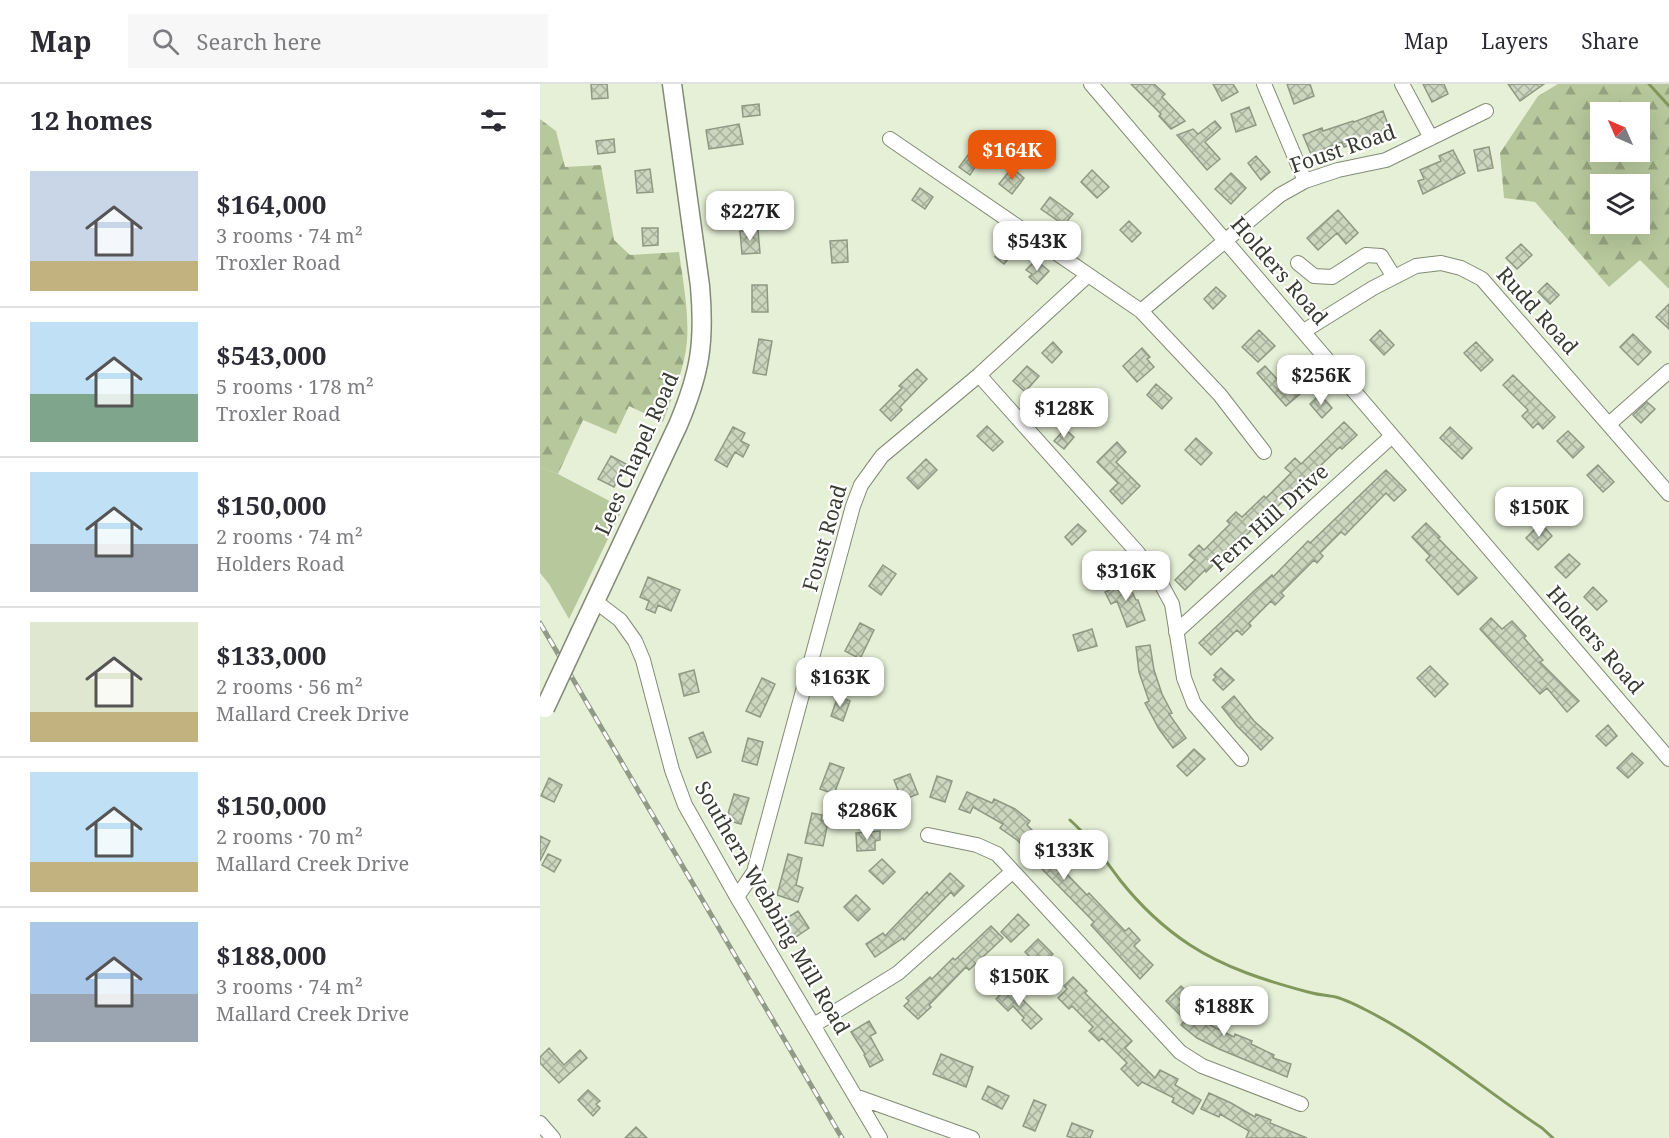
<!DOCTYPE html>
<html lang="en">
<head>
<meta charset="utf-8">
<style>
	:root { --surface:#fff; --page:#f7f7f7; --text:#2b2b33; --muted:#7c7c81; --line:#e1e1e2; --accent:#ea580c }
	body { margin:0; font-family:"Noto Serif",serif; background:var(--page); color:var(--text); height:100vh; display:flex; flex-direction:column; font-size:22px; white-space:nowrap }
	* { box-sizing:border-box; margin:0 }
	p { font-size:20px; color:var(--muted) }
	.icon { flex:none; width:33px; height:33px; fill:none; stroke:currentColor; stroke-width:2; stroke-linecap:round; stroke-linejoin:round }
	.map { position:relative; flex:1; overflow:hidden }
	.side { display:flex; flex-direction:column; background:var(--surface); width:540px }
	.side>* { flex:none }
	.needle { width:39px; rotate:315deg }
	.buttons { position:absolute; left:1050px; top:18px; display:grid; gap:12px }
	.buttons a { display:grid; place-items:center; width:60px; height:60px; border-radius:0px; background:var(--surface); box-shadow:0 6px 24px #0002; font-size:30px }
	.price { position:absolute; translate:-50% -51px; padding:0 14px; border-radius:12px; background:#fff; color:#222; font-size:20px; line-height:39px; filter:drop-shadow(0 2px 3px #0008) }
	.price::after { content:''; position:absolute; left:50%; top:36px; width:18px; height:14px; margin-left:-9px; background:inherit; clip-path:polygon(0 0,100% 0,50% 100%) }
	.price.current { background:var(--accent); color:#fff }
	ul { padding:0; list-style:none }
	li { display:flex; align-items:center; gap:18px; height:150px; padding:0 30px }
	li+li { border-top:2px solid var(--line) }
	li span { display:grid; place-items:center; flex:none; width:168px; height:120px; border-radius:0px; color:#555 }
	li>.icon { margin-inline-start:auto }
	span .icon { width:72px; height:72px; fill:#fffc; stroke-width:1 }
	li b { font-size:26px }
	h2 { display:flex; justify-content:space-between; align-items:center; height:72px; padding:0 30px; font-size:26px }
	header { display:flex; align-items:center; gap:36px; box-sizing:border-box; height:84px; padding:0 30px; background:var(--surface); border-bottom:2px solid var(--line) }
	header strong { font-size:28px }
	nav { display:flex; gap:33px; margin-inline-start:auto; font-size:21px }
	.search { width:420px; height:54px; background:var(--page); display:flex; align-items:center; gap:15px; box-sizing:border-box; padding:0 21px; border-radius:0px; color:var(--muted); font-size:22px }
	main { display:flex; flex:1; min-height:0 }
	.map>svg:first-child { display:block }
	.green { fill:#b7c89c }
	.forest { fill:url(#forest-firs); fill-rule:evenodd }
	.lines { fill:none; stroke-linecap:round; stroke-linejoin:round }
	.stream { stroke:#81975c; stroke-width:3 }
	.building { fill:url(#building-cross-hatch); stroke:#8f9982; stroke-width:1.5 }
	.minor-casing { stroke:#828b75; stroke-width:16 }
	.major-casing { stroke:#828b75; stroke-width:21 }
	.minor { stroke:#fff; stroke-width:14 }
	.major { stroke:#fff; stroke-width:18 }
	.rail-casing { stroke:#919987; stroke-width:5 }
	.rail { stroke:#fff; stroke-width:3; stroke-dasharray:9; stroke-linecap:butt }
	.major-bridge-casing { stroke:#828b75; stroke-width:21; stroke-linecap:butt }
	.major-bridge { stroke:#fff; stroke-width:18 }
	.labels { text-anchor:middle; stroke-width:4.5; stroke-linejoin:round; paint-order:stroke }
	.street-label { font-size:21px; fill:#373b32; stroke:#fff }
</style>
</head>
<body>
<header>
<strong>Map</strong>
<div class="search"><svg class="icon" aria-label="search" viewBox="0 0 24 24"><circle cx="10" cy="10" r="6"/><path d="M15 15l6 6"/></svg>Search here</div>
<nav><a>Map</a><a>Layers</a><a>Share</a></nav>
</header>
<main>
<section class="side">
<h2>12 homes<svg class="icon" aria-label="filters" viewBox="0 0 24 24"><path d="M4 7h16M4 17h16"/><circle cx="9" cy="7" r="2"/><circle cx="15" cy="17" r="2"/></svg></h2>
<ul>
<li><span style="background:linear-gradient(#c9d6e8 75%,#c2b280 0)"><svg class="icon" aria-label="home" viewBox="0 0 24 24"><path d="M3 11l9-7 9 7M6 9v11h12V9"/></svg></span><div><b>$164,000</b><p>3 rooms · 74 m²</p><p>Troxler Road</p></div></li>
<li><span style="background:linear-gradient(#bfe0f5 60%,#7fa58c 0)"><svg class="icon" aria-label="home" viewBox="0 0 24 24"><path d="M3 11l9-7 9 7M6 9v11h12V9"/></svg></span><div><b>$543,000</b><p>5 rooms · 178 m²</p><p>Troxler Road</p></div></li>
<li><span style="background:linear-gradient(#bfe0f5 60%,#9aa5b1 0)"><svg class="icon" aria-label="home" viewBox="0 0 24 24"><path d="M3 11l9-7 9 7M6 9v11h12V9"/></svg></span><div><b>$150,000</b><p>2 rooms · 74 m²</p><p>Holders Road</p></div></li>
<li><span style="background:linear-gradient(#dfe7d0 75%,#c2b280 0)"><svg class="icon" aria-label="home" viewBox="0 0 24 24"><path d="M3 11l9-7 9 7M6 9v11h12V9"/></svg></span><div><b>$133,000</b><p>2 rooms · 56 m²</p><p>Mallard Creek Drive</p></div></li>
<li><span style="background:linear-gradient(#bfe0f5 75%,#c2b280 0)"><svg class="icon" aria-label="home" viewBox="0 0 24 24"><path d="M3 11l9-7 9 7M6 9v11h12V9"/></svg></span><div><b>$150,000</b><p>2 rooms · 70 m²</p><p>Mallard Creek Drive</p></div></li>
<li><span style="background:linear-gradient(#a9c7e8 60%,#9aa5b1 0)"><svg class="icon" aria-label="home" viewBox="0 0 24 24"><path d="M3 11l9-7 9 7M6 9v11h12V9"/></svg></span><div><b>$188,000</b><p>3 rooms · 74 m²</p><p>Mallard Creek Drive</p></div></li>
</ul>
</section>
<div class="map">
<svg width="1129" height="1054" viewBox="0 0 1129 1054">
	<defs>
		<pattern id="forest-firs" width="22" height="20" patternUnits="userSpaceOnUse" patternTransform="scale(1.5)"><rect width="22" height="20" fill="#b7c89c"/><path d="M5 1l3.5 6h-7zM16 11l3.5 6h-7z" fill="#96a480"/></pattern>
		<pattern id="building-cross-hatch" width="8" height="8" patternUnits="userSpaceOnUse" patternTransform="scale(1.5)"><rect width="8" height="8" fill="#ccd6be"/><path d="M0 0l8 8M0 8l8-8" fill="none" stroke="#a6af9b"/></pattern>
	</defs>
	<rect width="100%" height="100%" fill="#e6f0d7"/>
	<path class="green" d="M0,383L18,390L83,424L29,535L9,500L0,489Z"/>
	<path class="forest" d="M1018,0H1129V205L1100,176L1069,203L995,118L964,114L960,69L998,12ZM1100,28V68H1060V28ZM1100,100V140H1060V100Z
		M0,35L16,47L25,83L61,81L74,156L90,171L139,168C143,197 149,228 147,257C145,284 132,312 123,338L89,322L76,350L43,336L18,390L0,383Z"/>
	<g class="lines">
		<path class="stream" d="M1109,0L1129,22
			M530,736C550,754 564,775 580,796C599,820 624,844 650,861C685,884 727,897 768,908C775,910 782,911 790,912C801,913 814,920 824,925C888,957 943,1005 1002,1044L1013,1054"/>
	</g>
	<path class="building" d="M51,0H67L68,14L52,15Z
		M591,0H614L625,10L622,13L645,37L631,45L619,32L621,30Z
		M673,0H693L698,8L682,17Z
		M747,0H770L774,12L754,20Z
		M883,0H904L908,10L892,18Z
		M968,0H1004L980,17Z
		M219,20L220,31L203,33L202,22Z
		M709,23L716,41L696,48L691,30Z
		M843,27L851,49L804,63L802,58L771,70L763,51L782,44L783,47L813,37L814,38Z
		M675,37L681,44L665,58L680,75L667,86L637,51L653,45L658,50Z
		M199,40L203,60L169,65L166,46Z
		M74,55L75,68L58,70L56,57Z
		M949,63L953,84L938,87L934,66Z
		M913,66L925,89L883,110L878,97L884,95L880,86L901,77L899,72Z
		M431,67L441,74L430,91L419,83Z
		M716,72L730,88L721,96L708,79Z
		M472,84L484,94L472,110L459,100Z
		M110,85L113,108L97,109L95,87Z
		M552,86L569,103L557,114L541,98Z
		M691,89L706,104L691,120L675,105Z
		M380,104L393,113L385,125L372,116Z
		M510,113L533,130L524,141L501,125Z
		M798,126L818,149L806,160L797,149L778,166L767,154Z
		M589,137L601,149L592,158L580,146Z
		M102,144H118V161L103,162Z
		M218,146L220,169L202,170L200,147Z
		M307,156L308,178L292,179L290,157Z
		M469,156L478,163L464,180L455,173Z
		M981,160L992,171L977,185L966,174Z
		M496,176L509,187L497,200L489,193L492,190L486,186Z
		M1007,199L1019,211L1010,220L998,208Z
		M212,201H227L228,228H212Z
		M676,203L686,212L673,225L664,215Z
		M1129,220V245L1116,233Z
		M719,246L735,262L718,278L702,263Z
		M840,246L854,261L844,271L830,256Z
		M1093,250L1111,268L1098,281L1080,263Z
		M219,255L232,257L226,291L213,289Z
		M513,258L522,268L512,279L502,269Z
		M936,258L953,276L941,287L924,269Z
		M602,264L610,273L607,275L614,283L597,298L583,282Z
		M487,282L499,292L485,308L473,297Z
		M725,282L737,295L742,291L760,310L746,322L717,289Z
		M377,285L387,295L360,323L362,326L351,337L340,326L362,304L359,302Z
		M973,291L1015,333L1003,345L998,339L993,344L982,332L988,326L963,301Z
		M616,300L632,314L622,325L607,311Z
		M780,310L792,324L782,334L770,320Z
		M1107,318L1115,325L1101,339L1093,331Z
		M804,338L817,351L802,365L800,363L720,439L703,454L702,453L666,488L665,486L645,506L635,496L655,476L649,471L659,461L664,466L690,440L687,437L696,428L702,433L724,412L726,414L751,389L745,384L755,374L761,380Z
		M447,342L463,358L453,367L437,352Z
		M193,343L205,349L201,357L209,361L203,373L195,368L187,383L175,376Z
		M910,343L932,364L922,375L900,354Z
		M525,345L534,353L524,365L514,357Z
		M1028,347L1044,363L1033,374L1017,357Z
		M656,354L672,369L661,381L645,366Z
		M577,358L586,368L576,378L600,402L582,420L570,407L578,399L557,378Z
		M71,372L86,380L74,403L58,395Z
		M386,375L397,386L378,405L367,394Z
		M1058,381L1074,398L1063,408L1047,391Z
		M846,386L866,406L854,417L846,409L805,451L801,448L780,469L783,472L777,479L774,476L741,509L744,512L735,521L731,517L709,539L711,542L702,551L697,546L671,571L659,559L714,507L732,491L733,493L768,457L770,459Z
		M974,410L989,425L977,438L961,422Z
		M886,439L900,453L898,454L937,494L918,511L886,476L890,472L872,453Z
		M538,440L546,447L532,461L525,453Z
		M997,443L1001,447L1005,444L1012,452L998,466L986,454Z
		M1029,470L1040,480L1026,494L1015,483Z
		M343,481L356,490L341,511L329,502Z
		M584,492L596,516H598L605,536L587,543L577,517L571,520L565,508L574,504L571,498Z
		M108,493L140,506L131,527L118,521L115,529L106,525L109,517L100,513Z
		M1053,503L1067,517L1057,526L1044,513Z
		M951,534L962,545L972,537L986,552L984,554L1003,576L1000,578L1039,617L1027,628L1007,604L1000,610L940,545Z
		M320,539L334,546L320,575L305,567Z
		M552,545L557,562L538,567L533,551Z
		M610,561L614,586L622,610L632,629L629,630L646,654L633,664L619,645L605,619L609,617L599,588L596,563Z
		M890,582L908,600L895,613L877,594Z
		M681,584L694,596L683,606L673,596L676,593L674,591Z
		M154,586L159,608L144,612L139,590Z
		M222,594L235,600L220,633L206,627Z
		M298,612L310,617L303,637L291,632Z
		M694,612L714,637L733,654L721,666L697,642L682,623Z
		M1068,641L1077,652L1066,662L1056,652Z
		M163,648L171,668L157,674L149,654Z
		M208,654L223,658L217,681L202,677Z
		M654,665L665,675L647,692L637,682Z
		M1092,669L1103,679L1088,694L1077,684Z
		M290,679L304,684L294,710L280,705Z
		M370,690L378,710L362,716L354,696Z
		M397,692L412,697L405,718L390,713Z
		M9,694L22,701L14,718L1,712Z
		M427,708L452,719L454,715L475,725L490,737L487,741L507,761L505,764L523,786L547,811L549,809L585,847L589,844L600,856L594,862L613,881L600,895L551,841L554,838L498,781L500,779L477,756L460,744L463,740L433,723L430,729L419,725Z
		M194,710L209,714L201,740L186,736Z
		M342,711L354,722L339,738L327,727Z
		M272,729L282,731L281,736L288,738L283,762L265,759Z
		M340,747V756L335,757V766L317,767L316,749Z
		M0,752L10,757L0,777Z
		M8,770L21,776L14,788L2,781Z
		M248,770L262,774L256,801L263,804L258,818L237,811Z
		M342,775L355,788L343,800L329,787Z
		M410,789L424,802L414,812L411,808L364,856L363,854L335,873L326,860L343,849L345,852L387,808L389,811Z
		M316,811L330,825L318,837L304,823Z
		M258,827L269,844L253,855L242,837Z
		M478,830L489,841L471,858L461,848Z
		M451,842L463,854L429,886L426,883L389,921L391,923L378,935L364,922L369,917L366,914L390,893L392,895L413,874L415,876Z
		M498,855L513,870L500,883L485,868Z
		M533,893L547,907L545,909L592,957L585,964L615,994L620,986L638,995L635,1001L661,1016L653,1030L632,1018L634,1014L602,998L598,1002L581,985L587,979L562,954L559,957L549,947L553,943L532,922L529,925L518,914L527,905L524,902Z
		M469,902L502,935L491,945L482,936L484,934L473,922L468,927L456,915Z
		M641,902L650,911L646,916L650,920L646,923L666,939L694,953L695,950L712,957L711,960L734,971L733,974L751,980L747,993L679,965L657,954L641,941L645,936L626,917Z
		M329,937L336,949L330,952L343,976L330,983L324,971L325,970L311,948Z
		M9,964L24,981L40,966L47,974L19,999L0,979V973Z
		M401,970L433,983L426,1003L393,990Z
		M448,1002L469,1012L462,1025L442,1015Z
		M48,1006L60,1017L56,1020L60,1024L53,1032L38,1016Z
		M669,1009L691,1019L715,1033L716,1030L731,1036L730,1039L767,1054H706L709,1047L680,1030L679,1033L661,1025Z
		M494,1016L506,1021L495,1047L483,1042Z
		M532,1039L553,1047L550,1054H532L527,1052Z
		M96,1043L107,1054H85Z"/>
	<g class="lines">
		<g class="minor-casing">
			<path id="minor" d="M551,0L1129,675
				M724,0L765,97
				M862,0L891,54
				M350,55L601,227L680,311L724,368
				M758,179L774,192L792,193L826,171L841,172L854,193
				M601,227L740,111L765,97L798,86L846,76L946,27
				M764,247L833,204L876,182L901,179L921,184L942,195L1129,410
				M439,291L598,469L620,498L632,520L644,594L654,620L701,675
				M1069,340L1129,287
				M55,517L80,536L95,557L103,576L132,686L145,721L197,813L340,1054
				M636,548L852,352
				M388,751L437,761L457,770L640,968L662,982L761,1020
				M197,813L214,788L313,422L321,401L342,372L439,291L548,191
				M274,941L358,889L472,788
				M315,1012L432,1054
				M0,1039L13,1054"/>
		</g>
		<g class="major-casing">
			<path id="major" d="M40,549L138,341C160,289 165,259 160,202L132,0"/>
		</g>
		<use href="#minor" class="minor"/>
		<use href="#major" class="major"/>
		<g class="rail-casing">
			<path id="rail" d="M0,539L302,1054"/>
		</g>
		<use href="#rail" class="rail"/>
		<g class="major-bridge-casing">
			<path id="major-bridge" d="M5,624L40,549"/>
		</g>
		<use href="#major-bridge" class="major-bridge"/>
	</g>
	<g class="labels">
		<g class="street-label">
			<text transform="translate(803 65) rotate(-19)" y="7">Foust Road</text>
			<text transform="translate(739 187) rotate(49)" y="7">Holders Road</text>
			<text transform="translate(997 227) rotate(48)" y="7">Rudd Road</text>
			<text transform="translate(97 370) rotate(-66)" y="7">Lees Chapel Road</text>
			<text transform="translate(730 434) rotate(-42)" y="7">Fern Hill Drive</text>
			<text transform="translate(285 454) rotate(-74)" y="7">Foust Road</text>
			<text transform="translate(1055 556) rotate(49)" y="7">Holders Road</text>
			<text transform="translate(232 824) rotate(60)" y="7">Southern Webbing Mill Road</text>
		</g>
	</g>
</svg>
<div class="buttons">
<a><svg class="needle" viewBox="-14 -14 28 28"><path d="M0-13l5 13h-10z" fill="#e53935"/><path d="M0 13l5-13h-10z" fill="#7c7c81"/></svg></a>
<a><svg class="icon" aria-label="layers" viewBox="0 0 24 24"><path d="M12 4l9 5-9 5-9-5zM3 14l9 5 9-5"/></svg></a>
</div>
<b class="price current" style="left:472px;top:97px">$164K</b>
<b class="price" style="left:210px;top:158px">$227K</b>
<b class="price" style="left:497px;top:188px">$543K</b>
<b class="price" style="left:781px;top:322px">$256K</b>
<b class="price" style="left:524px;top:355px">$128K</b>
<b class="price" style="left:999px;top:454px">$150K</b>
<b class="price" style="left:586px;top:518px">$316K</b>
<b class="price" style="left:300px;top:624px">$163K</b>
<b class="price" style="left:327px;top:757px">$286K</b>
<b class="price" style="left:524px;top:797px">$133K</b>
<b class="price" style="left:479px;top:923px">$150K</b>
<b class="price" style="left:684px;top:953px">$188K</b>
</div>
</main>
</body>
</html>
